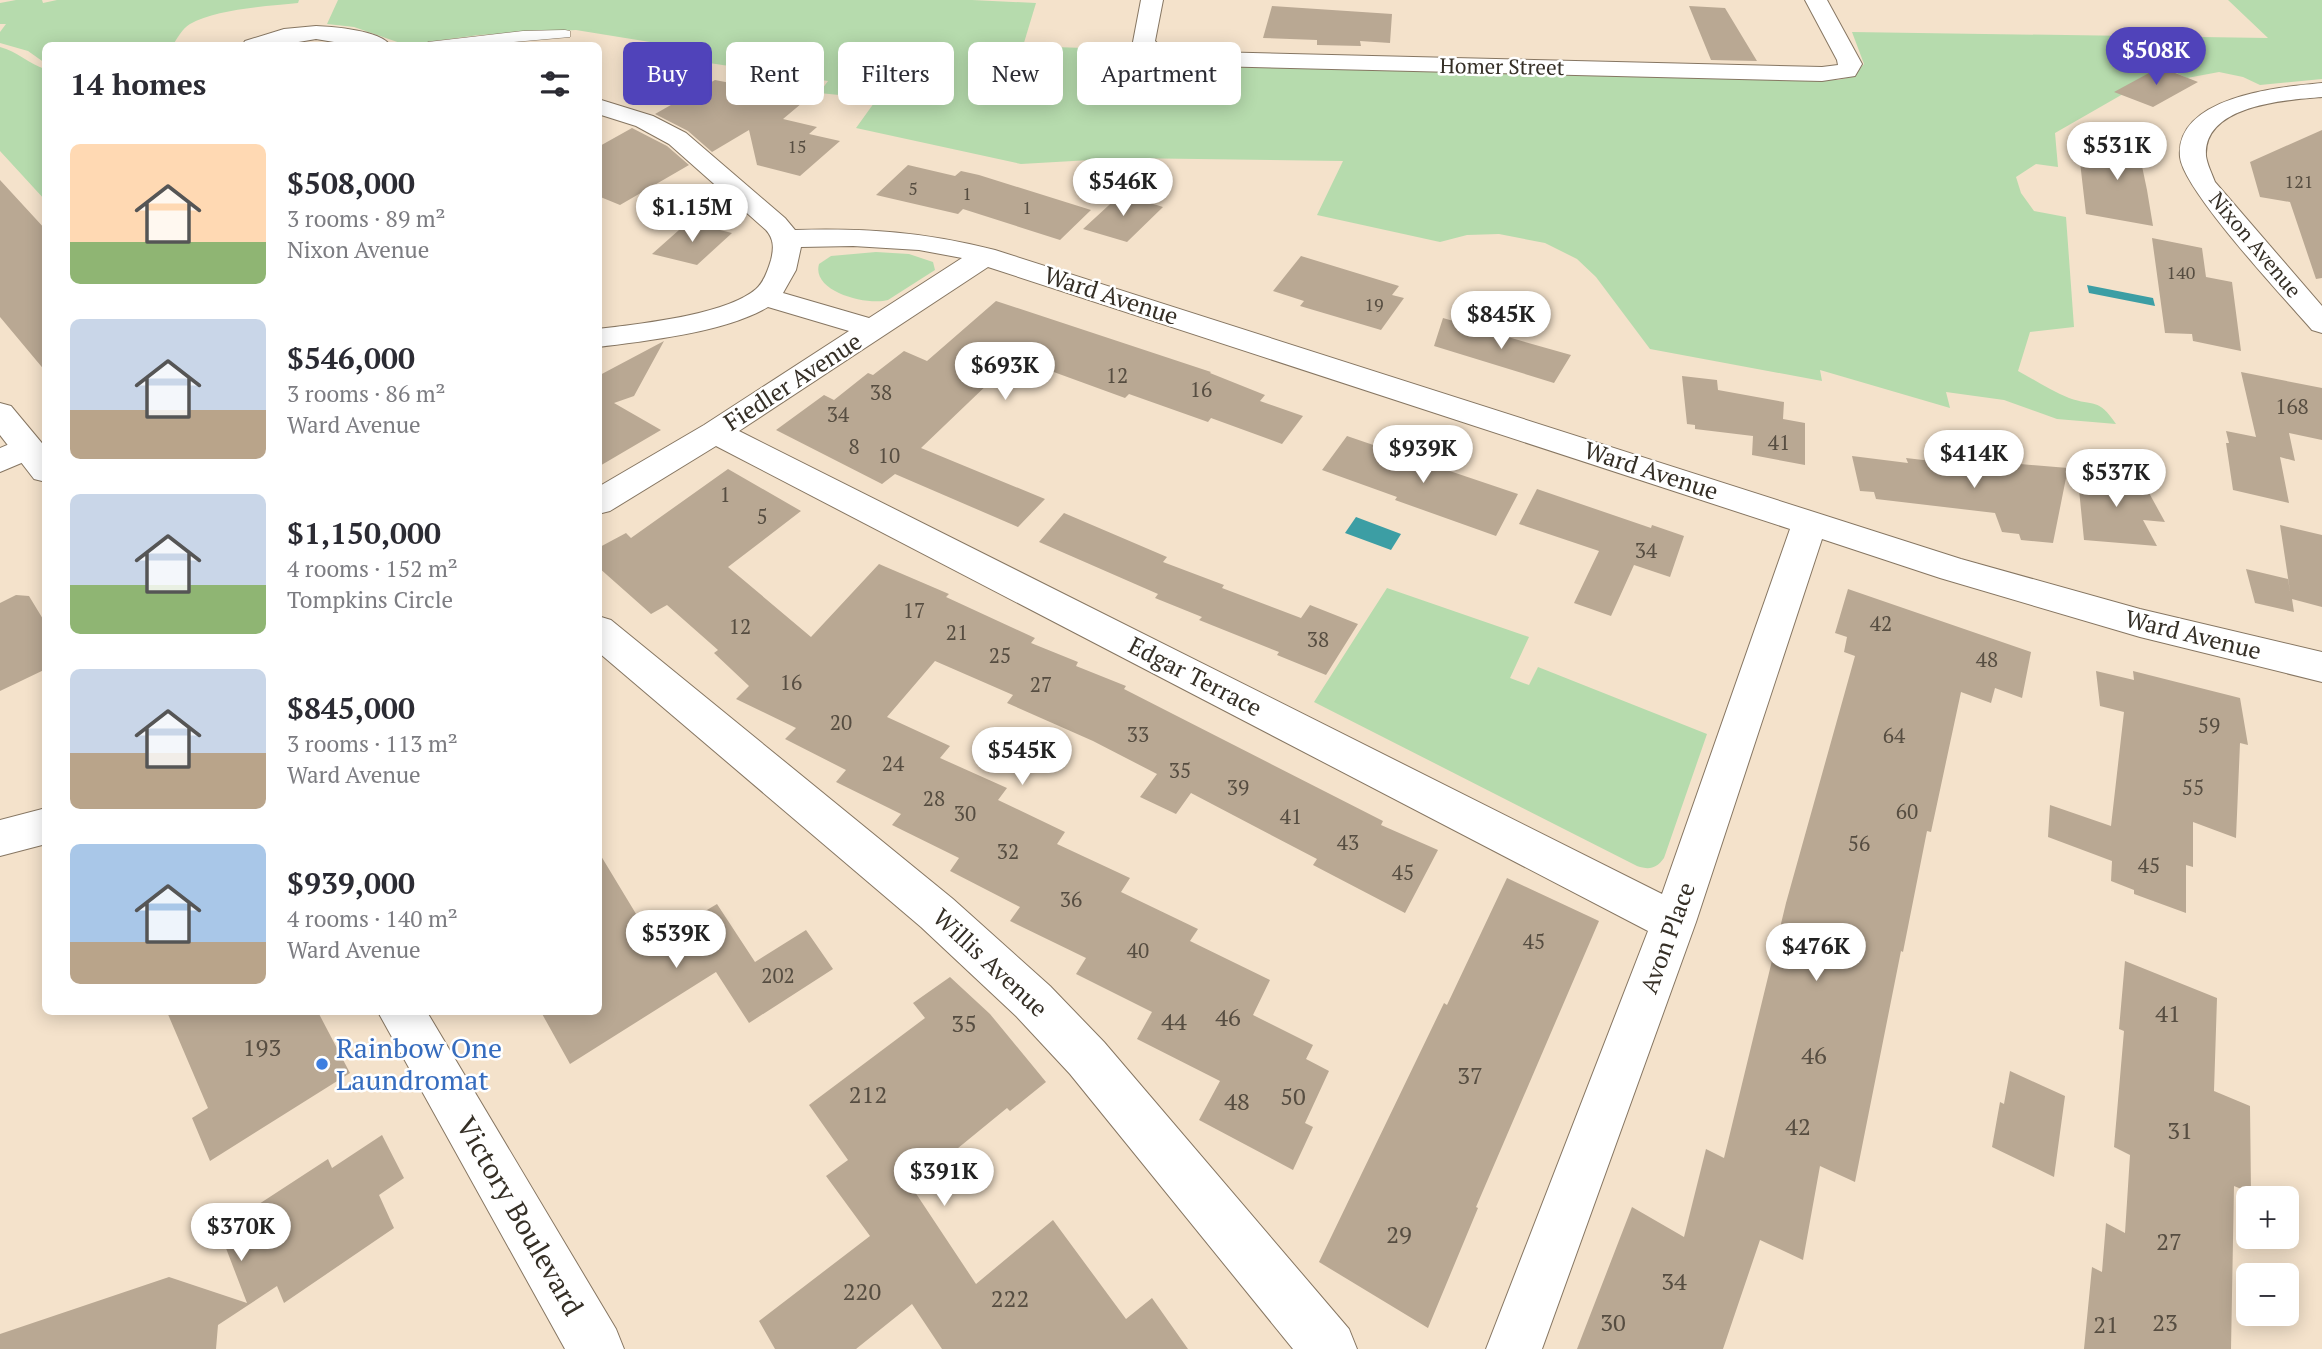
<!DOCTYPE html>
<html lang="en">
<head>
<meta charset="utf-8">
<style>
	:root { --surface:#fff; --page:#f7f7f7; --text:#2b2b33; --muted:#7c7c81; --accent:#5043ba }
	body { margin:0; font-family:"PT Serif",serif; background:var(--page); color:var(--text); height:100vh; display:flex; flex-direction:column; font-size:26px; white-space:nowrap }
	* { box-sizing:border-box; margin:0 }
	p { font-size:23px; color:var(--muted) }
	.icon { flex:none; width:38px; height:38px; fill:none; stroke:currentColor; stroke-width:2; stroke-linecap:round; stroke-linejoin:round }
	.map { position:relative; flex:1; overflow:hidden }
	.panel { position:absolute; left:42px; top:42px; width:560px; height:973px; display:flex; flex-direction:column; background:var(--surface); border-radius:10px; box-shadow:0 4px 18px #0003 }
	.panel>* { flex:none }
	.guide { position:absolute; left:623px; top:42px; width:665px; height:63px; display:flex; gap:14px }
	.fabs { position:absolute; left:2236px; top:1186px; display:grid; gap:14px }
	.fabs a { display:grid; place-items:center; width:63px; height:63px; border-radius:10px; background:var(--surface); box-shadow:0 4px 18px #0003; font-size:35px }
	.price { position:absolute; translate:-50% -60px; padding:0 16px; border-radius:24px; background:#fff; color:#222; font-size:23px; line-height:46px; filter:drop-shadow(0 2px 4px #0008) }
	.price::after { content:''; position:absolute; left:50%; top:42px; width:21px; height:16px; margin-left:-10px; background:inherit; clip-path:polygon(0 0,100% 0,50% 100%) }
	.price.current { background:var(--accent); color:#fff }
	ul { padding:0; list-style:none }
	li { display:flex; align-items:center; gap:21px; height:175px; padding:0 28px }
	li span { display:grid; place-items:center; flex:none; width:196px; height:140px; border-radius:10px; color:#555 }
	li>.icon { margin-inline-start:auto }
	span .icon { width:84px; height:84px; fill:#fffc; stroke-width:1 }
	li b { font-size:30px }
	h2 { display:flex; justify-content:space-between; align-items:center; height:84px; padding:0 28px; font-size:30px }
	.pill { padding:0 24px; border-radius:10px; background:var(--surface); box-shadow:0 4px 18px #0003; font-size:24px; line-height:63px }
	.pill.current { background:var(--accent); color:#fff }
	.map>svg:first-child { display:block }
	.green { fill:#b6dbad }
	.water { fill:#3c9ea4 }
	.building { fill:#b9a893 }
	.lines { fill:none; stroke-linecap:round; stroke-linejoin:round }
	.service-casing { stroke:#867662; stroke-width:1 }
	.minor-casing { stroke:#867662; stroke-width:2 }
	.secondary-casing { stroke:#867662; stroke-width:2 }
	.service { fill:#fff; fill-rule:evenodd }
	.minor { fill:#fff; fill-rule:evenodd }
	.secondary { fill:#fff; fill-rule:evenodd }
	.shop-dot { fill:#3f7fe0; stroke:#fff; stroke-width:2.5 }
	.labels { text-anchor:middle; stroke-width:5; stroke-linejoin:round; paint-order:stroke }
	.far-number-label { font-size:18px; fill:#564d41 }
	.far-street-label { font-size:21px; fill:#352f26; stroke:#fff }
	.number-label { font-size:21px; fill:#564d41 }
	.street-label { font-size:24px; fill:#352f26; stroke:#fff }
	.near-number-label { font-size:24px; fill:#564d41 }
	.near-shop-label { font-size:28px; fill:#366cbe; stroke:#fff; text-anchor:start }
	.near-street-label { font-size:28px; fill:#352f26; stroke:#fff }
</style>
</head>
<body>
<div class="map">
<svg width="2322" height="1349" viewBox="0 0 2322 1349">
	<rect width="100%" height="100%" fill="#f4e2cb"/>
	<path class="green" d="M16,0H42L43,3L57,0H299L298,3C268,6 216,9 190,24C182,29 178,37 173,45L46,46L45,63L28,51L0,43V32L6,24H0V3Z
		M338,0H972L1036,3L1023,46L1115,49L1137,52L1169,63L1838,80L1851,77L1864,64L1852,32L2268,38L2228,0H2322V79L2260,85L2243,77L2219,72L2187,78L2162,66L2147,70L2151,72L2123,94L2055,133L2058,167L2036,164L2016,177L2021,193L2034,211L2066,217L2074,327L2030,332L2018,371C2035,380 2051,391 2069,398C2094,407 2098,397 2116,424L2057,419L2004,400L1946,392L1950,408L1820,370L1822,381L1650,349L1596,277L1577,259L1545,243L1499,234L1467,235L1440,242L1317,215L1343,161L1125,158L1021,164L856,128L874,103L859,101L860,97L819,93L828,81L676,58L687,48L576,30L479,35L406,45L354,27L327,24Z
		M0,47C17,51 29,64 45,69V200L0,151Z
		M876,252L909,254L933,262L935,270L888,300C868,306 811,292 819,264L831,256Z
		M1387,588L1529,637L1510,678L1529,685L1538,667L1707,734L1664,858C1656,869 1649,870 1637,866L1314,702Z"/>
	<path class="water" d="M2087,285L2153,298L2155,306L2089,293Z
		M1356,517L1401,534L1391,550L1345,533Z"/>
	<path class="building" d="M1272,6L1392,14L1390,43L1360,41L1361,46L1317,45V40L1263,38Z
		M1689,6L1725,8L1757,61L1711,60Z
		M2160,67L2198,82L2153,107L2114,92Z
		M715,80L808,98L783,119L817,127L809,134L840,141L800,176L757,165L749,130L712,152L688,131L655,114Z
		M632,128L667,146L689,165L620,205L598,196V147Z
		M2134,128L2147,190L2153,226L2086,214L2080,162Z
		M2322,130V278L2316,279L2290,202L2260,197L2250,162Z
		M908,165L955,176L961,171L979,175L1091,210L1060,240L963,209L958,214L876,195Z
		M0,180L46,230V372L0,317Z
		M1121,194L1163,207L1127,242L1083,229Z
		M688,222L732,233L697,265L652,254Z
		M2152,238L2202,248L2206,277L2232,282L2241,351L2193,341L2192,334L2165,333Z
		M1301,256L1399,286L1392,295L1404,298L1381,330L1300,306L1304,301L1273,291Z
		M996,301L1211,372L1210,373L1265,395L1260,401L1303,416L1282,444L1211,418L1208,422L1129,394L1125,398L1015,358L921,448L1045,499L1018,527L895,474L882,484L776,430L824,395L834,400L868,373L873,375L904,351L927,361Z
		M1443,318L1532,344L1571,355L1554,383L1434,346Z
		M664,341L634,396L614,403L661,430L598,467V376Z
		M2241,372L2322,388V440L2289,433L2295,461L2280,457L2289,503L2233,490L2226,443H2229L2226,431L2256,437Z
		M1682,376L1717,380L1718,390L1784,402L1783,419L1805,423V465L1752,455L1753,436L1695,429V425L1687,424Z
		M1347,436L1420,461L1518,494L1496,536L1395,500L1397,497L1322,470Z
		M1852,456L1908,463L1906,458L1983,467L1980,457L2019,462L2020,464L2068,468L2053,543L2021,540L2019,534L2002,532L1995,513L1876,499L1874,492L1860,491Z
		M728,469L801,511L728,567L811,637L879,564L949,594L946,597L1035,638L1031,643L1078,662L1076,666L1126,686L1124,689L1173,714L1383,821L1381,825L1438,850L1405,913L1313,865L1317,859L1191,793L1176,814L1140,797L1157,774L1093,741L1007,703L1013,695L935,661L887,717L950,746L940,758L1007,788L998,800L1065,832L1057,844L1130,878L1121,892L1198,929L1190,941L1270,980L1253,1015L1313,1045L1306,1059L1329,1071L1305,1123L1313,1127L1293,1170L1199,1120L1220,1081L1137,1039L1152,1012L1076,974L1086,958L1010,921L1020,907L950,871L959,858L892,825L901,814L836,782L846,770L785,739L796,728L736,699L749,686L714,653L718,650L667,605L651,614L598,567V548L626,533L631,538Z
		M2077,469L2119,472L2124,480L2143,482L2165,522L2143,520L2157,546L2084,540Z
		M1537,489L1651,528L1652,525L1684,536L1670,577L1634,565L1611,616L1574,603L1599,551L1519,524Z
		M1064,513L1167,557L1163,562L1224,585L1222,588L1301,618L1310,605L1358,624L1326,675L1277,655L1279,652L1199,620L1202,617L1155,598L1158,594L1039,542Z
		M2280,525L2322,535V607L2292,599L2294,612L2255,603L2246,569L2288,579L2290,591Z
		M1848,589L2031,652L2022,698L1995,688L1991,703L1961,692L1931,832L1927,831L1903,952L1901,951L1855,1182L1820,1166L1803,1260L1760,1240L1723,1349H1577L1632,1207L1684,1237L1706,1149L1724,1158L1786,903L1855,656L1844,652L1847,637L1835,633Z
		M16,595L29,596L46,624V669L0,691V603Z
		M2096,671L2134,680L2133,671L2240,698L2248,745L2240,743L2236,838L2193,822V867L2186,865V913L2134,894V890L2111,881L2112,861L2048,837L2050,805L2111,826L2124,712L2100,706Z
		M598,851L653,942L717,904L755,962L806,930L833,969L749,1023L716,972L570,1064L541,1012H598Z
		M1507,878L1599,921L1476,1207L1478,1208L1428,1328L1319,1262L1444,1003L1447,1005Z
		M2125,961L2217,998L2214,1091L2250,1106L2251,1193L2234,1186L2231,1349H2084L2092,1267L2102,1272L2106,1223L2125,1233L2130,1155L2114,1147L2124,1031L2119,1029Z
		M950,977L990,1014L1046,1082L1010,1111L1007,1108L941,1162L943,1165L913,1189L976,1284L1053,1220L1126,1319L1152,1298L1188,1349H942L912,1304L856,1349H775L759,1321L870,1236L826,1176L848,1160L809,1105L925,1018L913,1003Z
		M167,1012H318L350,1073L210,1161L192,1118L208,1108Z
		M2010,1071L2065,1096L2054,1177L1992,1147L2000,1102L2004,1104Z
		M382,1135L404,1178L379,1195L394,1228L284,1303L277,1286L218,1325L216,1349H0V1334L169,1277L247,1303L219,1230L328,1159L332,1168Z"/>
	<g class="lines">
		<g class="service-casing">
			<path id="service" d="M565,30L570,31V37L467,46H422L428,42L523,31Z"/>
		</g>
		<g class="minor-casing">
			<path id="minor" d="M1141,0H1163L1155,41L1162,48L1173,51L1822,67L1838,65L1837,60L1805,0H1827L1862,64L1855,76L1822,81L1172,65L1146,58L1133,42Z
				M316,26C335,27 380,30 391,46H358L316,39L275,46H242L245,41L284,29Z
				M2322,83V97C2286,100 2203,105 2206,156C2207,164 2212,174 2215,182L2322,306V333L2312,330C2285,299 2183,190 2180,157C2175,96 2280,87 2322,83Z
				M598,99L653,116L686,133L785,218L795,230C868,228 924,232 995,250L1961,559L2140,609L2322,652V682L2140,637L1940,578L1822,539L1696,922L1542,1349H1486L1648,931L716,446L610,511L598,514V487L704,425L849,331L768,307C726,332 647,341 598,347V329C639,324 726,315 756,289C764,282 768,270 771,260C774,248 774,239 766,230L669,144L636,126L598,114ZM853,246L919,250L962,258L869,318L783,293L796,270L801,247ZM988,267L1790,529L1662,894L739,431Z
				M26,437L38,440L42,448L38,456L0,472V448Z
				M598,616L611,620L953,899L1050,986L1104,1042L1349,1329L1357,1349H1293L1070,1074L1016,1016L921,927L598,652Z
				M46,808V844L0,856V820Z"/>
		</g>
		<g class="secondary-casing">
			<path id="secondary" d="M0,403L11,406L46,448V482L34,479L0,435Z
				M378,1012H427L616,1329L624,1349H565Z"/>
		</g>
		<use href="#service" class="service"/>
		<use href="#minor" class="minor"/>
		<use href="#secondary" class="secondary"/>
	</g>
	<circle class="shop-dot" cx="322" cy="1064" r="7"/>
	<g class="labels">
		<g class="far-number-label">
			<text x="797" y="153">15</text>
			<text x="2299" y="188">121</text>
			<text x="913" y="195">5</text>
			<text x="967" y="200">1</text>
			<text x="1027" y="214">1</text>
			<text x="2181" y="279">140</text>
			<text x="1374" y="311">19</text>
		</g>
		<g class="far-street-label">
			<text transform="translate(1502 67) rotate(1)" y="7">Homer Street</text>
			<text transform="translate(2255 245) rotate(50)" y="7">Nixon Avenue</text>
		</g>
		<g class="number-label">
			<text x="1117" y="383">12</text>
			<text x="1201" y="397">16</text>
			<text x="881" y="400">38</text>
			<text x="2292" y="414">168</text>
			<text x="838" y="422">34</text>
			<text x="1779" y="450">41</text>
			<text x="854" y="454">8</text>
			<text x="889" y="463">10</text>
			<text x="725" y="502">1</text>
			<text x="762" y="524">5</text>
			<text x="1646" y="558">34</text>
			<text x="914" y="618">17</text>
			<text x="1881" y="631">42</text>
			<text x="740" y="634">12</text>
			<text x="957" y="640">21</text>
			<text x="1318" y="647">38</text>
			<text x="1000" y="663">25</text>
			<text x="1987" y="667">48</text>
			<text x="791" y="690">16</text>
			<text x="1041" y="692">27</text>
			<text x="841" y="730">20</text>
			<text x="2209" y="733">59</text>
			<text x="1138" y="742">33</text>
			<text x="1894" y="743">64</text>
			<text x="893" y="771">24</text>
			<text x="1180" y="778">35</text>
			<text x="1238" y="795">39</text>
			<text x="2193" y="795">55</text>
			<text x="934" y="806">28</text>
			<text x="1907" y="819">60</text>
			<text x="965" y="821">30</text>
			<text x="1291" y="824">41</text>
			<text x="1348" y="850">43</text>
			<text x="1859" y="851">56</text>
			<text x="1008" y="859">32</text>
			<text x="2149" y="873">45</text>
			<text x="1403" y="880">45</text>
			<text x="1071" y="907">36</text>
			<text x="1534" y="949">45</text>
			<text x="1138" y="958">40</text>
			<text x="778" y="983">202</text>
		</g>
		<g class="street-label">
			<text transform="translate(1111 296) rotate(18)" y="8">Ward Avenue</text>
			<text transform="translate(793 382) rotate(-33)" y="8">Fiedler Avenue</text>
			<text transform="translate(1651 471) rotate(18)" y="8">Ward Avenue</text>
			<text transform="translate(2193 635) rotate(14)" y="8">Ward Avenue</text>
			<text transform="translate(1195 677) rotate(27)" y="8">Edgar Terrace</text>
			<text transform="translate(1668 938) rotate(-70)" y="8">Avon Place</text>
			<text transform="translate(990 963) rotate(43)" y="8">Willis Avenue</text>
		</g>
		<g class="near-number-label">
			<text x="2168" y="1022">41</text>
			<text x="1228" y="1026">46</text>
			<text x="1174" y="1030">44</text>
			<text x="964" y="1032">35</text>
			<text x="262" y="1056">193</text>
			<text x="1814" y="1064">46</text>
			<text x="1470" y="1084">37</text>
			<text x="868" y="1103">212</text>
			<text x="1293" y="1105">50</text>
			<text x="1237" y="1110">48</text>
			<text x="1798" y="1135">42</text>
			<text x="2180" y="1139">31</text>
			<text x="1399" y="1243">29</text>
			<text x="2169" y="1250">27</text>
			<text x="1674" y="1290">34</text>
			<text x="862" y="1300">220</text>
			<text x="1010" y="1307">222</text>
			<text x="1613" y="1331">30</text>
			<text x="2165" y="1331">23</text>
			<text x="2106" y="1333">21</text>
		</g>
		<g class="near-shop-label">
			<text x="336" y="1058">Rainbow One<tspan x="336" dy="32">Laundromat</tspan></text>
		</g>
		<g class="near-street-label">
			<text transform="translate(520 1216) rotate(60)" y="10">Victory Boulevard</text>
		</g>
	</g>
</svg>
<div class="fabs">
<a>+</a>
<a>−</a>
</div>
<b class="price current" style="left:2156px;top:87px">$508K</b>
<b class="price" style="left:2117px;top:182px">$531K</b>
<b class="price" style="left:1123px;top:218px">$546K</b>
<b class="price" style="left:692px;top:244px">$1.15M</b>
<b class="price" style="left:1501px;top:351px">$845K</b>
<b class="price" style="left:1005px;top:402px">$693K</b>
<b class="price" style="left:1423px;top:485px">$939K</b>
<b class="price" style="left:1974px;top:490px">$414K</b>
<b class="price" style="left:2116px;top:509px">$537K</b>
<b class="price" style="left:1022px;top:787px">$545K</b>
<b class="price" style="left:676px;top:970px">$539K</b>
<b class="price" style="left:1816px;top:983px">$476K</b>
<b class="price" style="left:944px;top:1208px">$391K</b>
<b class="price" style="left:241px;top:1263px">$370K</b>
<div class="guide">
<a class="pill current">Buy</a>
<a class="pill">Rent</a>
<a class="pill">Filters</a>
<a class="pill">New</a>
<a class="pill">Apartment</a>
</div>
<section class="panel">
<h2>14 homes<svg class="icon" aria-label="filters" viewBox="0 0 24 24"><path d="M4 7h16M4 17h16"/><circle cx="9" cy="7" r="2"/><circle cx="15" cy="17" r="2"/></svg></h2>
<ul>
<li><span style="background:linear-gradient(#ffd9b3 70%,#8fb573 0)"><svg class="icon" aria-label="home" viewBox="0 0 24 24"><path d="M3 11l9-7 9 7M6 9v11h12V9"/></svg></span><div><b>$508,000</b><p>3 rooms · 89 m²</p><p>Nixon Avenue</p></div></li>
<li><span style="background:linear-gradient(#c9d6e8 65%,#b9a48a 0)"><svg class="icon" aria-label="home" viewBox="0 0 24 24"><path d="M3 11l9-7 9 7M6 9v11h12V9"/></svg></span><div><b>$546,000</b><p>3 rooms · 86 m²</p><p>Ward Avenue</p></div></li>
<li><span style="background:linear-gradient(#c9d6e8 65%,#8fb573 0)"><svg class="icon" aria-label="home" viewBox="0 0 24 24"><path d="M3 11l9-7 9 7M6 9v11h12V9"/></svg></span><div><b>$1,150,000</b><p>4 rooms · 152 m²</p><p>Tompkins Circle</p></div></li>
<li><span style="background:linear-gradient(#c9d6e8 60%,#b9a48a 0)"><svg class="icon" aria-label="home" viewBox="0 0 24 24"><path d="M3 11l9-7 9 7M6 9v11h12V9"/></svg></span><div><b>$845,000</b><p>3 rooms · 113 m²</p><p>Ward Avenue</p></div></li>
<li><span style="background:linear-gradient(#a9c7e8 70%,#b9a48a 0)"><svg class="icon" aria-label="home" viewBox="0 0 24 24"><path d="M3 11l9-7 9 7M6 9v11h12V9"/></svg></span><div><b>$939,000</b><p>4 rooms · 140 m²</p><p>Ward Avenue</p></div></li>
</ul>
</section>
</div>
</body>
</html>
